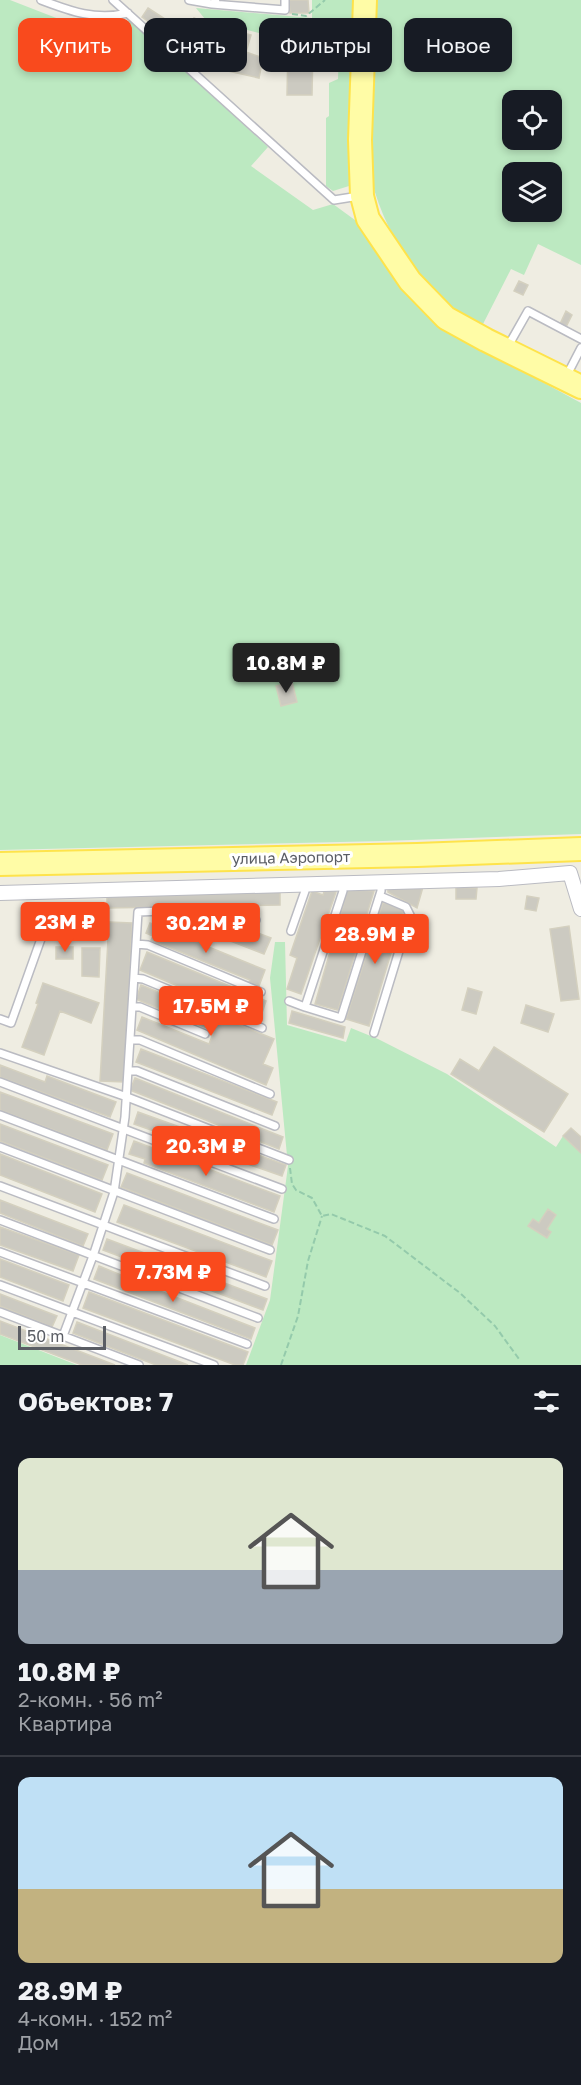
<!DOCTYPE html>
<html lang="ru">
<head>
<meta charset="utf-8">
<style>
	:root { --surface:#171b24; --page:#242831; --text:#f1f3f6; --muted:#9ea1a6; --line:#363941; --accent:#f94a1d }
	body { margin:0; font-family:"Golos Text",sans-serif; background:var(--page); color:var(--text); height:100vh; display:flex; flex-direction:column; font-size:22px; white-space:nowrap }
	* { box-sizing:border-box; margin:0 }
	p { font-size:20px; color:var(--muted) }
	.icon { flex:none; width:33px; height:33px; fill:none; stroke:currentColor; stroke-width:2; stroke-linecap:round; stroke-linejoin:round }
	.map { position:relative; height:1365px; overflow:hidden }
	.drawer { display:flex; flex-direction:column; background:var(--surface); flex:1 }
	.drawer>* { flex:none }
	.guide { position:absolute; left:18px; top:18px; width:546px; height:54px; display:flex; gap:12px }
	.fabs { position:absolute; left:502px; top:90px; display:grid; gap:12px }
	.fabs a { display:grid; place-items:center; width:60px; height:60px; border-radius:12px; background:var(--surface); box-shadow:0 3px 9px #0003; font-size:30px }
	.scale { position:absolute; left:18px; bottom:15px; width:88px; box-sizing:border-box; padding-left:6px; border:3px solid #5a5d64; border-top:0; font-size:16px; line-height:21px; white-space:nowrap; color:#5a5d64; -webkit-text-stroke:4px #fff; paint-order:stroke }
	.price { position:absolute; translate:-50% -51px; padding:0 14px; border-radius:6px; background:var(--accent); color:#fff; font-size:20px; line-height:39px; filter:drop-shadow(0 2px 3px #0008) }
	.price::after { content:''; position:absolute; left:50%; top:36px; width:18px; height:14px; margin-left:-9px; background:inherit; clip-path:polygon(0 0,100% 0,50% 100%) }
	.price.selected { background:#222; color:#fff }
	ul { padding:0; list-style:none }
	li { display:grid; align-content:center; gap:12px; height:318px; padding:0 18px }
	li+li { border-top:2px solid var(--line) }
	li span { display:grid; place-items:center; height:186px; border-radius:12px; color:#555 }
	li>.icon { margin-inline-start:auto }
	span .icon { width:108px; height:108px; fill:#fffc; stroke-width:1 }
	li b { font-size:26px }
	h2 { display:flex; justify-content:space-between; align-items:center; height:72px; padding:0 18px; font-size:26px }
	.tag { padding:0 21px; border-radius:12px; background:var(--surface); box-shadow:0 3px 9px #0003; font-size:21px; line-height:54px }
	.tag.selected { background:var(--accent); color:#fff }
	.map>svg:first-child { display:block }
	.green { fill:#bce9c1; fill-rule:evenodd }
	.building { fill:#cccac1; stroke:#d4d0bf; stroke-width:1.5 }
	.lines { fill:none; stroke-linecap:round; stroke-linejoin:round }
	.service-casing { stroke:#babbc2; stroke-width:10 }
	.minor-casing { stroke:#babbc2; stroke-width:16 }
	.primary-casing { stroke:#fee34b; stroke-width:26 }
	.path { stroke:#94caab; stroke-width:2; stroke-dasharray:6 3; stroke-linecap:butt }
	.service { stroke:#fff; stroke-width:7 }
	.minor { stroke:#fff; stroke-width:14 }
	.primary { stroke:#fffca6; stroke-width:22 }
	.labels { text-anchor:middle; stroke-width:6; stroke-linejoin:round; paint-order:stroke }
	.street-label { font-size:15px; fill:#5a5d64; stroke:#fff }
</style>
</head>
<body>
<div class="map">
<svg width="581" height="1365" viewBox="0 0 581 1365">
	<rect width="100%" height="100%" fill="#efede2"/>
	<path class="green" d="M0,0H10L82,28L95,20L131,21L268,147L251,166L313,210L333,204L359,223L500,359L581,403V834L383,841L0,850Z
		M312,0H357L352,179L349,186L333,191L326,186V118L329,116V83L338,79L339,50L328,44L278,43V38L205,19L196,8L312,18Z
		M371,0H581V265L538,244L524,275L511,269L483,324C472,318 460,313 451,306C408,271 380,222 369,169ZM513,100H552V140H513ZM513,172H552V212H513Z
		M275,942H285L287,1025L346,1042L351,1028L378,1039L447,1074L556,1147L563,1136L581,1153V1365H246L270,1300L288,1166L270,978Z
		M0,1335L77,1365H0Z"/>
	<path class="building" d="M289,0H308L309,13H290Z
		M148,8L165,19L159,29L142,17Z
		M194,18L206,23L251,35L246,52L263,58L259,78L196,64L201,41L195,37L183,57L171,49Z
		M288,47H313L312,95H287Z
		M519,281L528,285L523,295L514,291Z
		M566,311L572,315L566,327L560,324Z
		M292,682L297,702L281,706L276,686Z
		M423,887L417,908L388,892V888Z
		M456,887L477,888L476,899H456Z
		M325,888L336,892L301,994L287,989L297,958L290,955L312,891L323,895Z
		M348,889L374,891L338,1010L315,1004Z
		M280,891V905L107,908V895Z
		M527,896L539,898L536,911L525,909Z
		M383,902L404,910L369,1026L346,1019Z
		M191,914L214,923L216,917L271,938L264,954L187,924Z
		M109,922L132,923L124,1082L100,1081Z
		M150,923L265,970L259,986L249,982L250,980L151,940L153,936L146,933Z
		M569,926L579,999L561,1001L550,929Z
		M56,947H73V959H56Z
		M82,948H100L99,977L82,976Z
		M147,952L266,1001L261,1016L218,998L216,1002L140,970Z
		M43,983L99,1003L91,1023L60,1011L44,1055L22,1047L38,1004L36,1003Z
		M141,985L274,1039L263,1064L273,1068L266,1085L137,1030L142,1017L209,1044L214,1031L136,999Z
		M468,988L482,992L476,1014L462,1010Z
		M526,1005L554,1014L548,1032L521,1023Z
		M292,1011L345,1027L343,1038L289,1023Z
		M494,1047L568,1094L544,1132L451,1074L460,1059L479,1071Z
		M141,1049L277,1102L272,1115L136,1062Z
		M0,1065L45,1082L47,1076L116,1102L110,1117L0,1077Z
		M135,1078L283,1137L279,1149L130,1090Z
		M0,1092L113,1134L107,1150L0,1110Z
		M138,1112L286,1165L282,1176L134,1124Z
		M0,1124L108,1165L102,1180L0,1141Z
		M571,1128L581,1137V1153L563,1136Z
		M134,1141L280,1196L274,1212L144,1163L145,1159L129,1154Z
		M0,1154L102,1194L95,1212L0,1175Z
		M127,1173L278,1230L272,1245L121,1187Z
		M0,1200L88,1234L83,1246L0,1213Z
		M124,1205L272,1261L266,1277L117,1222Z
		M548,1209L556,1215L547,1229L551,1232L547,1238L528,1226L533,1219L539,1223Z
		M0,1227L79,1255L73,1271L0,1245Z
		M107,1239L267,1299L263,1310L103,1250Z
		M0,1259L69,1285L63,1301L0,1277Z
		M99,1266L121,1275V1276L255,1328L251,1339L94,1279Z
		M89,1292L248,1352L243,1365H235L83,1308Z
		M0,1294L57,1316L52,1327L0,1306Z
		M0,1321L115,1365H82L0,1334Z
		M77,1322L188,1365H156L73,1333Z"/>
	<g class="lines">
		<g class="service-casing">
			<path id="service" d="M41,0C70,11 96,21 128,13
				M113,0L334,200L359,196
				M189,0L212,4L216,2
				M212,4L285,10V0
				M507,348L528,311L581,339
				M567,375L581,348
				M342,883L343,891L305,1007L341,1018L381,891V882
				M291,931L305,891L304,885
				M136,944L148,945L261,992
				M134,978L143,979L262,1028
				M289,1001L305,1007
				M132,1007H140L205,1034
				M0,1019L11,1023L47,922H83
				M374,1033L410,915L406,907L380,896
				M130,1040H140L270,1094
				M0,1053L127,1097L289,1160
				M128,1071H137L275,1126
				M0,1082L282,1189
				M0,1115L274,1219
				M0,1147L270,1250
				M0,1186L265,1286
				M0,1220L258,1318
				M0,1252L247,1344
				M0,1285L214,1365
				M0,1312L139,1365
				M63,1336L93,1256L114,1192L125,1117L138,912L211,909L256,920"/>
		</g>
		<g class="minor-casing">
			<path id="minor" d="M0,893L499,879L570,873L581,909"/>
		</g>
		<g class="primary-casing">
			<path id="primary" d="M365,0L360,140L362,196L368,219L410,281L446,318L486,340L581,387
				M0,864L417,855L581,849"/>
		</g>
		<path class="path" d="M292,14L306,16L325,0
			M290,1168L292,1184L296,1190L312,1198L322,1216L331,1214L385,1236L460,1293L495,1326L519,1359
			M281,1365L298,1316L308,1261L322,1216"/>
		<use href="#service" class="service"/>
		<use href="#minor" class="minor"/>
		<use href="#primary" class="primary"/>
	</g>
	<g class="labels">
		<g class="street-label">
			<text transform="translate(291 858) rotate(-1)" y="5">улица Аэропорт</text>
		</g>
	</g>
</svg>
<div class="fabs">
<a><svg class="icon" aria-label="locate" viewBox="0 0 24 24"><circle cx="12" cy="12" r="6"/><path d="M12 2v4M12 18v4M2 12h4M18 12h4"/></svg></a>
<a><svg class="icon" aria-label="layers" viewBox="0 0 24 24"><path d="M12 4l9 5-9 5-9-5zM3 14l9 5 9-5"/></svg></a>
</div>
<div class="scale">50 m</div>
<b class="price selected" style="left:286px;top:694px">10.8M ₽</b>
<b class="price" style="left:65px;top:953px">23M ₽</b>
<b class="price" style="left:206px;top:954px">30.2M ₽</b>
<b class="price" style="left:375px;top:965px">28.9M ₽</b>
<b class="price" style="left:211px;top:1037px">17.5M ₽</b>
<b class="price" style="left:206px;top:1177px">20.3M ₽</b>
<b class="price" style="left:173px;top:1303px">7.73M ₽</b>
<div class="guide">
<a class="tag selected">Купить</a>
<a class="tag">Снять</a>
<a class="tag">Фильтры</a>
<a class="tag">Новое</a>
</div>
</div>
<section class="drawer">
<h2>Объектов: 7<svg class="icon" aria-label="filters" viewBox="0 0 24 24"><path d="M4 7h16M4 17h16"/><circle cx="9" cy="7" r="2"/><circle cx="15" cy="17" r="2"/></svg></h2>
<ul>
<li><span style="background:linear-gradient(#dfe7d0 60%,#9aa5b1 0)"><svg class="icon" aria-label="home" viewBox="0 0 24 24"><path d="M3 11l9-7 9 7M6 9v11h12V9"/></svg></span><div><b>10.8M ₽</b><p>2-комн. · 56 m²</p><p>Квартира</p></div></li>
<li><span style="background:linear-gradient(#bfe0f5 60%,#c2b280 0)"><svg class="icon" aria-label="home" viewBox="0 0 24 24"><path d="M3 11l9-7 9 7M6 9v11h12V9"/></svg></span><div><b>28.9M ₽</b><p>4-комн. · 152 m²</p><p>Дом</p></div></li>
</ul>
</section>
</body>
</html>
